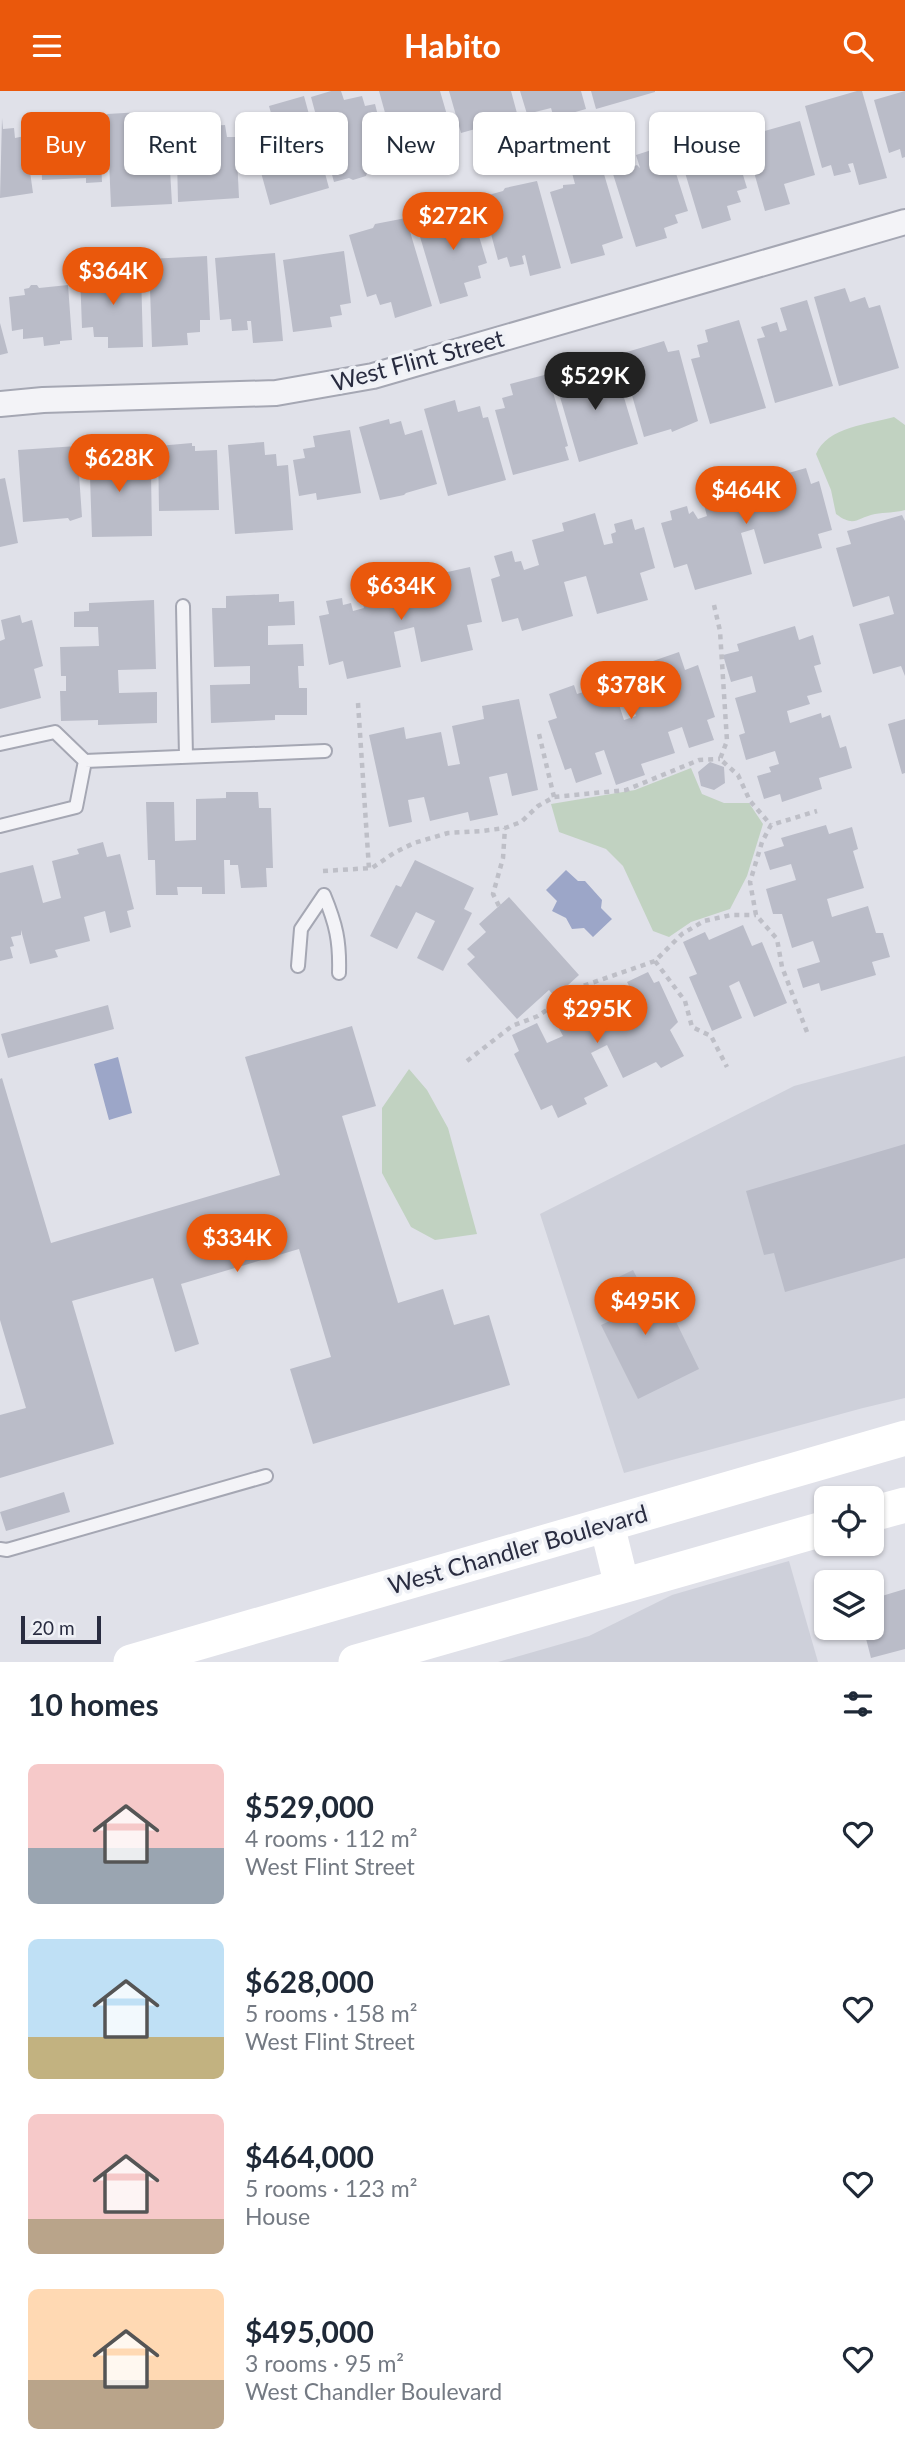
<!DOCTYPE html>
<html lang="en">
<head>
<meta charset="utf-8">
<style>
	:root { --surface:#fff; --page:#f6f6f7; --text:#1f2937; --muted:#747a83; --accent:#ea580c }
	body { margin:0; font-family:Lato,sans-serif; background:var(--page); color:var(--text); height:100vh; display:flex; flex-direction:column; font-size:26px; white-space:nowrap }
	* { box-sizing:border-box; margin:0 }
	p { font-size:23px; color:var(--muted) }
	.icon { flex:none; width:38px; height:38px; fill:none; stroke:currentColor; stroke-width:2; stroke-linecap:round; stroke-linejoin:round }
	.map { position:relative; height:1571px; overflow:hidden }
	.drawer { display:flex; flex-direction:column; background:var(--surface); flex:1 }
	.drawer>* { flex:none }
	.banner { position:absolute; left:21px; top:21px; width:864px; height:63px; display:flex; gap:14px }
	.buttons { position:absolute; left:814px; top:1395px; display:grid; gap:14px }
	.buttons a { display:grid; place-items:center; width:70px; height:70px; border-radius:10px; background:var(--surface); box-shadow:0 2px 5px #0004; font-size:35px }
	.scale { position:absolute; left:21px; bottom:18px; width:80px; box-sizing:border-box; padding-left:7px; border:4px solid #292c40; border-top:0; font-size:19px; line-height:24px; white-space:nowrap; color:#292c40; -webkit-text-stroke:5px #eff1f6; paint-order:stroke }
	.price { position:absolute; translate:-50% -60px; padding:0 16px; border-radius:24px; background:var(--accent); color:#fff; font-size:23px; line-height:46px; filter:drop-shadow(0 2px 4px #0008) }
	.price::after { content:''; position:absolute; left:50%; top:42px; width:21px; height:16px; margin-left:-10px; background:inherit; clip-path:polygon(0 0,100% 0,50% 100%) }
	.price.selected { background:#222; color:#fff }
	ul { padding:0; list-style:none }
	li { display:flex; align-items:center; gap:21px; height:175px; padding:0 28px }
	li span { display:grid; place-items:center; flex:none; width:196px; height:140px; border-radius:10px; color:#555 }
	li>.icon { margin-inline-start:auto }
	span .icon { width:84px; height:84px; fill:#fffc; stroke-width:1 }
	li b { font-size:30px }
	h2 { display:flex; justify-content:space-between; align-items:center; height:84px; padding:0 28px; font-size:30px }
	.tag { padding:0 24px; border-radius:10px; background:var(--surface); box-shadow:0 2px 5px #0004; font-size:24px; line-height:63px }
	.tag.selected { background:var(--accent); color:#fff }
	header { display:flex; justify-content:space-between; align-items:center; height:91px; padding:0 28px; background:var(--accent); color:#fff; font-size:32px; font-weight:700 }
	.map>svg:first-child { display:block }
	.built { fill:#ced0da }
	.green { fill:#c1d2c1 }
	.water { fill:#9ca6c8 }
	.building { fill:#babcc8 }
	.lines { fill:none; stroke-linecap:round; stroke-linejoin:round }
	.service-casing { stroke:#a5a7b3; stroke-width:16 }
	.minor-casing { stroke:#a5a7b3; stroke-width:28 }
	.path { stroke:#bebfc7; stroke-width:4.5; stroke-dasharray:5 5; stroke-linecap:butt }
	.service { stroke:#f3f3f7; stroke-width:12 }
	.minor { stroke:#f3f3f7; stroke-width:24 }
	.secondary { stroke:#fff; stroke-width:35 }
	.labels { text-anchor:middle; stroke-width:7; stroke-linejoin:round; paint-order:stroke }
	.street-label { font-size:24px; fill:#292c40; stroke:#eff1f6 }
</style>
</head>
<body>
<header><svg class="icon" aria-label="menu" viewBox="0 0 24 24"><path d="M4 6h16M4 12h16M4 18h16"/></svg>Habito<svg class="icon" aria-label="search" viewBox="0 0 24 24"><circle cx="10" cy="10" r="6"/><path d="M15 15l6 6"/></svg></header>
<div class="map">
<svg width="905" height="1571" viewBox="0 0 905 1571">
	<rect width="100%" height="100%" fill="#e0e1e9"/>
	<path class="built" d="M905,965V1307L863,1317L624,1382L540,1123L794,995Z
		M789,1470L818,1571H498L589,1545L672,1504Z"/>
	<path class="green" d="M894,326L905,334V419C895,422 885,421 875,423C856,427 855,437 836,423L831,399L816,363C827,336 869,333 894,326Z
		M691,677L702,703L724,712H749L763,733L747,785L730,818L691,831L669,846L653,840L623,775L606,758L559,741L551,713L635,699Z
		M409,978L427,999L448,1037L477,1143L435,1149L411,1136L382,1082V1017Z"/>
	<path class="water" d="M566,779L578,790H585L602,809L601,817L612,828L593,846L584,837L572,838L566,827L552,820L557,810L546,799Z
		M118,966L132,1022L109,1029L94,973Z"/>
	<path class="building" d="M331,0H341L344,9L362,5L365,15L375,13L391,76L367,82L366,85L353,89L349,87L334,91L311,6Z
		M379,0H440L447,24L444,30L434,32L435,34L392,47Z
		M449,0H511L518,26L461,42Z
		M520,0H581L586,18L554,27L551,17L527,23Z
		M591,0H655V1L596,18Z
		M857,0H862L887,87L859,94L853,72L848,73L851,81L834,85L831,74L822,77L805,15Z
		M905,0V66L902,67L900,58L889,62L874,9Z
		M304,5L329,97L270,114L252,49L261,47L258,34L273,29L269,15Z
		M142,21L143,33L159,32V44H168L172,113L111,116L107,23Z
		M208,21L209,35L225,34L227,46H236L239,107L178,111L176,23Z
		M72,24L73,37L87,36V46L100,45L102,91L86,92V87L42,89L40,26Z
		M2,27L3,38L14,37L15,47L25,45L33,102L0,107Z
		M800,30L815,84L784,93L790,113L765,120L744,46Z
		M729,38L747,97L737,100L741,111L727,115L731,129L702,138L680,65L704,58L701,46Z
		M667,54L688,120L675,124L678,132L664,137L667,147L636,156L613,83L637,74L640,77L636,64Z
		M601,73L623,147L602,154L605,164L571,173L550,101L563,97V94L575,93L572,82Z
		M537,90L561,177L530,185L525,164L522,165L524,173L510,176L507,166L498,169L481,106L503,100L505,97Z
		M469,112L487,172L478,175L481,187L464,192L468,205L440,213L418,139L435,131L437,134L441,133L438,121Z
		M406,127L432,215L395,227L391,211L380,214L376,203L367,206L349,144L373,137L375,133Z
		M344,160L351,212L340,214L342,224L330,226L332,236L293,241L283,169Z
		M275,162L283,250L253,252L251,230H247L248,239L232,240L231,228L220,229L215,167Z
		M207,165L210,229H200V241L187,242L188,254L152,256L149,168Z
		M141,181L143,256L108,257V246H94L93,236L82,237L80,182Z
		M31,194H37L39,197L68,194L72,249L60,250V253L44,255L43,246L23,248V238L12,240L9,206L25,204L24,198L29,197Z
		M845,197L850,211L865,206L869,217L880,214L899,277L839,295L814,206Z
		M807,209L833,295L775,312L757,248L765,246L761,236L777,231L780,241L787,239L780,217Z
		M739,229L766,317L710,333L691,268L700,266L697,254L708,251L705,239Z
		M0,232L8,262L0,264Z
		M664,250L668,261L679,259L698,330L672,341L671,338L644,346L620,263Z
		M592,271L596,282L606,279L610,292L619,290L638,353L579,371L553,282Z
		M548,283L568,355L565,356L569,369L513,384L495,319L505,317L502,307L513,304L510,293Z
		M455,309L458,321L480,315L483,327L488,326L506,389L448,405L424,318Z
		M389,328L390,333L401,330L405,344L422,339L437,393L406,402L404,404L380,409L359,336Z
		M350,339L361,402L317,409L316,402L299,405L293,369L305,367L303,358L315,356L313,345Z
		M264,351L265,364L276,363L277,375L288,374L293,439L235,443L228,354Z
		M192,352V355H195V360L217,359L219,419L159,420L158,355Z
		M128,354V368H140V381L151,380L152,445L92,446L89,355Z
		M77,355L82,426L70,430L68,427L23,431L18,359Z
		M763,377L771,408L790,402L785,383L806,377L811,393L819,390L832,439L818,443L822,457L764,473L754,438L741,442L752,483L695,499L687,473L674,477L661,432L672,429L670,420L687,415L689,423L693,420L698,428L707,425L699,395Z
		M5,387L18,452L0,456V388Z
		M595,422L604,454L613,452L611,443L616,441L614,433L632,428L635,439L644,436L655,477L640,482L648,509L597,523L586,485L564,491L573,525L522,540L518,527L502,531L491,488L500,485L494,465L512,460L515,471L521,470L524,479L539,474L532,449L564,440L562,432Z
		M902,424L905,430V585L901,575L873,583L859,533L894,523L889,505L853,516L836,457L851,453L847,440Z
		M422,476L429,505L442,503L439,493L445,492L443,482L470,476L482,531L467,534L473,559L421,571L414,536L394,541L401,576L347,588L343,570L329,574L319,525L329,523L326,510L342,507L343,514L351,512L353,520L364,517L359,496L399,487L397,481Z
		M279,503V511L294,510L295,534L268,535V554L303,553L304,575H298L299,597H307V624H275V629L211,632L210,594L250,593V575L214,576L212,517H226V505Z
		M154,509L156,578L118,579L119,602L157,601V632L98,634V629L61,630L60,600H66V585H61L60,556L99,555L98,536H74V521L89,520V512Z
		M20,524L22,532L32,529L43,575L34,578L41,607L0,618V550L5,548L1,529Z
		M795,535L799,549L813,544L821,573L814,575L822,601L807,605L810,613L787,620L790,632L821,622L822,627L830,624L840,657L846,655L852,677L819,687L822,698L782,711L780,703L764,708L757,685L771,681L769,676L779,673L775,660L746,669L739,644L745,642L735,607L756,601L752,585L731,591L723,564L739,560L737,553Z
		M679,561L685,579L698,574L715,626L707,629L714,649L689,657L682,636L668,641L675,662L641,673L645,684L616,694L604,659L595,662L602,683L576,692L571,677L565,679L548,630L557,627L549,603L574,594L577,603L612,592L624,629L636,625L632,613L640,610L632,585L655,577L653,570Z
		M519,608L538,699L512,705L507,682L489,686L498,724L470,730L468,721L430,730L424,706L408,709L412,731L389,736L369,644L404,636L406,648L441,641L448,675L460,673L452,635L484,628L482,615Z
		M905,628V682L902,683L888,633Z
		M710,671L724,676L725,692L714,699L701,695L698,681Z
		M226,701H258L259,717H271L273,777H266L267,796L241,797L238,774H230V769H224L225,803H202V796H177L178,804H156L155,769H148L146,711H174L175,750L196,749V708L226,707Z
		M826,734L829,743L852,736L858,758L853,760L864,797L827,808L832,826L868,815L876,842H883L890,866L872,871L876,884L821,900L819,892L803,897L797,878L820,871L813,850L792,857L782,823H773L766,798L796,789L791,773L770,779L764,761L784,755L781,747Z
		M103,751L107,766L120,763L134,818L127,820L131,836L110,842L105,820L84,826L90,850L55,859L58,866L30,873L21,839V844L11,846L14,855L10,856L13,867L0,870V782L33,774L43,812L61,807L52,770L79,763L77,758Z
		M415,769L474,797L464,818L472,822L443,880L417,867L435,830L416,821L397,858L370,845L396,794L401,796Z
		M509,806L579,884L555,906L549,899L517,928L467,873L475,866L467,858L486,841L479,833Z
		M743,834L752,855L762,851L787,912L754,926L739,890L729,895L742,927L712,940L689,886L697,883L683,851L705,841L709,849Z
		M648,881L654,892L659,890L678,931L670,939L684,965L661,977L656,971L623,987L607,954L591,962L608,995L584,1007L587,1013L558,1027L552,1014L541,1019L514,963L519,960L512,944L537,932L547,952L563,945L553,926L588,909L585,904L605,894L620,927L631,921L628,917L638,912L627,891Z
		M108,914L114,938L8,967L1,943Z
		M352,935L376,1015L342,1025L398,1212L443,1198L454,1234L489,1224L510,1294L313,1353L290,1278L331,1266L299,1158L181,1193L199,1253L175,1261L153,1187L72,1210L114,1353L0,1387V1324L26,1317L0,1229V988L2,987L51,1152L280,1084L245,966Z
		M905,1053V1167L785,1201L774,1162L764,1164L746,1100Z
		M633,1179L650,1212L664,1206L699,1278L638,1308L601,1234L614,1228L598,1196Z
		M64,1401L70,1421L6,1440L0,1421Z
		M905,1498V1558L871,1567L863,1536H872V1508Z"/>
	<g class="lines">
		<g class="service-casing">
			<path id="service" d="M183,515L186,666
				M0,653L55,641L85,670L325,660
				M0,735L76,716L85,670
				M324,804C336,833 340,850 339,882
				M298,875L301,838L324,804
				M0,1458L7,1459L266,1385"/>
		</g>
		<g class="minor-casing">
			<path id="minor" d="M0,313L43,309L276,302L373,285L905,131"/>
		</g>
		<path class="path" d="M714,514L720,540L727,650L720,668L738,684L750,710L771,734
			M358,612L369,778
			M539,643L554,706
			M323,780L372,777L394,762L414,752L448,742L482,740L505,737L521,731L538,715L554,706L626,699L699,669L720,668
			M499,815L493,803L503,767L505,737
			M655,870L685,910L692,936L711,945L727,976
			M807,941L782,876L777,848L756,824L750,791L762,751L771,734L817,720
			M467,970L512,935L538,925L580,896L655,870L682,843L704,830L731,824H756"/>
		<use href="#service" class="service"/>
		<use href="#minor" class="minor"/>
		<path class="secondary" d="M872,1423L905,1414
			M607,1434L622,1495
			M131,1571L905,1347
			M356,1571L826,1437"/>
	</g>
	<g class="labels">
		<g class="street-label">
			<text transform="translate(418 270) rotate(-15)" y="8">West Flint Street</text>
			<text transform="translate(518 1459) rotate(-16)" y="8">West Chandler Boulevard</text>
		</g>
	</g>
</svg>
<div class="buttons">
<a><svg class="icon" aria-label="locate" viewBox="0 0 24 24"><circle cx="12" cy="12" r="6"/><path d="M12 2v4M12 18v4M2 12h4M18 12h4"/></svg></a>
<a><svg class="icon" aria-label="layers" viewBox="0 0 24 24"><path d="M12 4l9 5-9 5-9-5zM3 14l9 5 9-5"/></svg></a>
</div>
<div class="scale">20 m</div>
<b class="price" style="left:453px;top:161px">$272K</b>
<b class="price" style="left:113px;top:216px">$364K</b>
<b class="price selected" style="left:595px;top:321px">$529K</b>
<b class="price" style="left:119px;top:403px">$628K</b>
<b class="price" style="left:746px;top:435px">$464K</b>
<b class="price" style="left:401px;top:531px">$634K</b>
<b class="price" style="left:631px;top:630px">$378K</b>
<b class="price" style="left:597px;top:954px">$295K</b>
<b class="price" style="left:237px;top:1183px">$334K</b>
<b class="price" style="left:645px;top:1246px">$495K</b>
<div class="banner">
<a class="tag selected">Buy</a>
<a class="tag">Rent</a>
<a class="tag">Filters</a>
<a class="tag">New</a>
<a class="tag">Apartment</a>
<a class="tag">House</a>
</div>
</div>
<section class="drawer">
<h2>10 homes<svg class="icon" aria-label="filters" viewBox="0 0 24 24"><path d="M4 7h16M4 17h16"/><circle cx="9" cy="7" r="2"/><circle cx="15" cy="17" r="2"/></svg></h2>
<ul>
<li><span style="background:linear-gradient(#f6c9c9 60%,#9aa5b1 0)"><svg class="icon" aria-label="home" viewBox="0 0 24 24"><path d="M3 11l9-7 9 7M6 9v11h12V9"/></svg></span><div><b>$529,000</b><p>4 rooms · 112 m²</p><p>West Flint Street</p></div><svg class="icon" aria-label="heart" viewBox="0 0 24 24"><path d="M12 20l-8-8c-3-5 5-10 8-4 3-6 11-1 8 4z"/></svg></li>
<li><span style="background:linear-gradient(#bfe0f5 70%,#c2b280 0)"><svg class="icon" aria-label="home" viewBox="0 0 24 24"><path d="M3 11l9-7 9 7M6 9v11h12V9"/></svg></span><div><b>$628,000</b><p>5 rooms · 158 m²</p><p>West Flint Street</p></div><svg class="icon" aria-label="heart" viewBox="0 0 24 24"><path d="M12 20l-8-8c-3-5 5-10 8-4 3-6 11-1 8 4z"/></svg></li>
<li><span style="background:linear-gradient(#f6c9c9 75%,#b9a48a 0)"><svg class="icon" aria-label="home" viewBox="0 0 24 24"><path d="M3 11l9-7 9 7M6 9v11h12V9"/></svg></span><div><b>$464,000</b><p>5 rooms · 123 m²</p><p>House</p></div><svg class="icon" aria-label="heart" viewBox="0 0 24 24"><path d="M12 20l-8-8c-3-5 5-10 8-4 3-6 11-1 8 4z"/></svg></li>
<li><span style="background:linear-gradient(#ffd9b3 65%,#b9a48a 0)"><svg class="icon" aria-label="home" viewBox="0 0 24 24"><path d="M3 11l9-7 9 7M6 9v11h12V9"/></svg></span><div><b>$495,000</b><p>3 rooms · 95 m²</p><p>West Chandler Boulevard</p></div><svg class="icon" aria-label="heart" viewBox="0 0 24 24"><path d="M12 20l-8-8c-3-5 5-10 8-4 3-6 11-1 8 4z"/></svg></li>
</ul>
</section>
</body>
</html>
